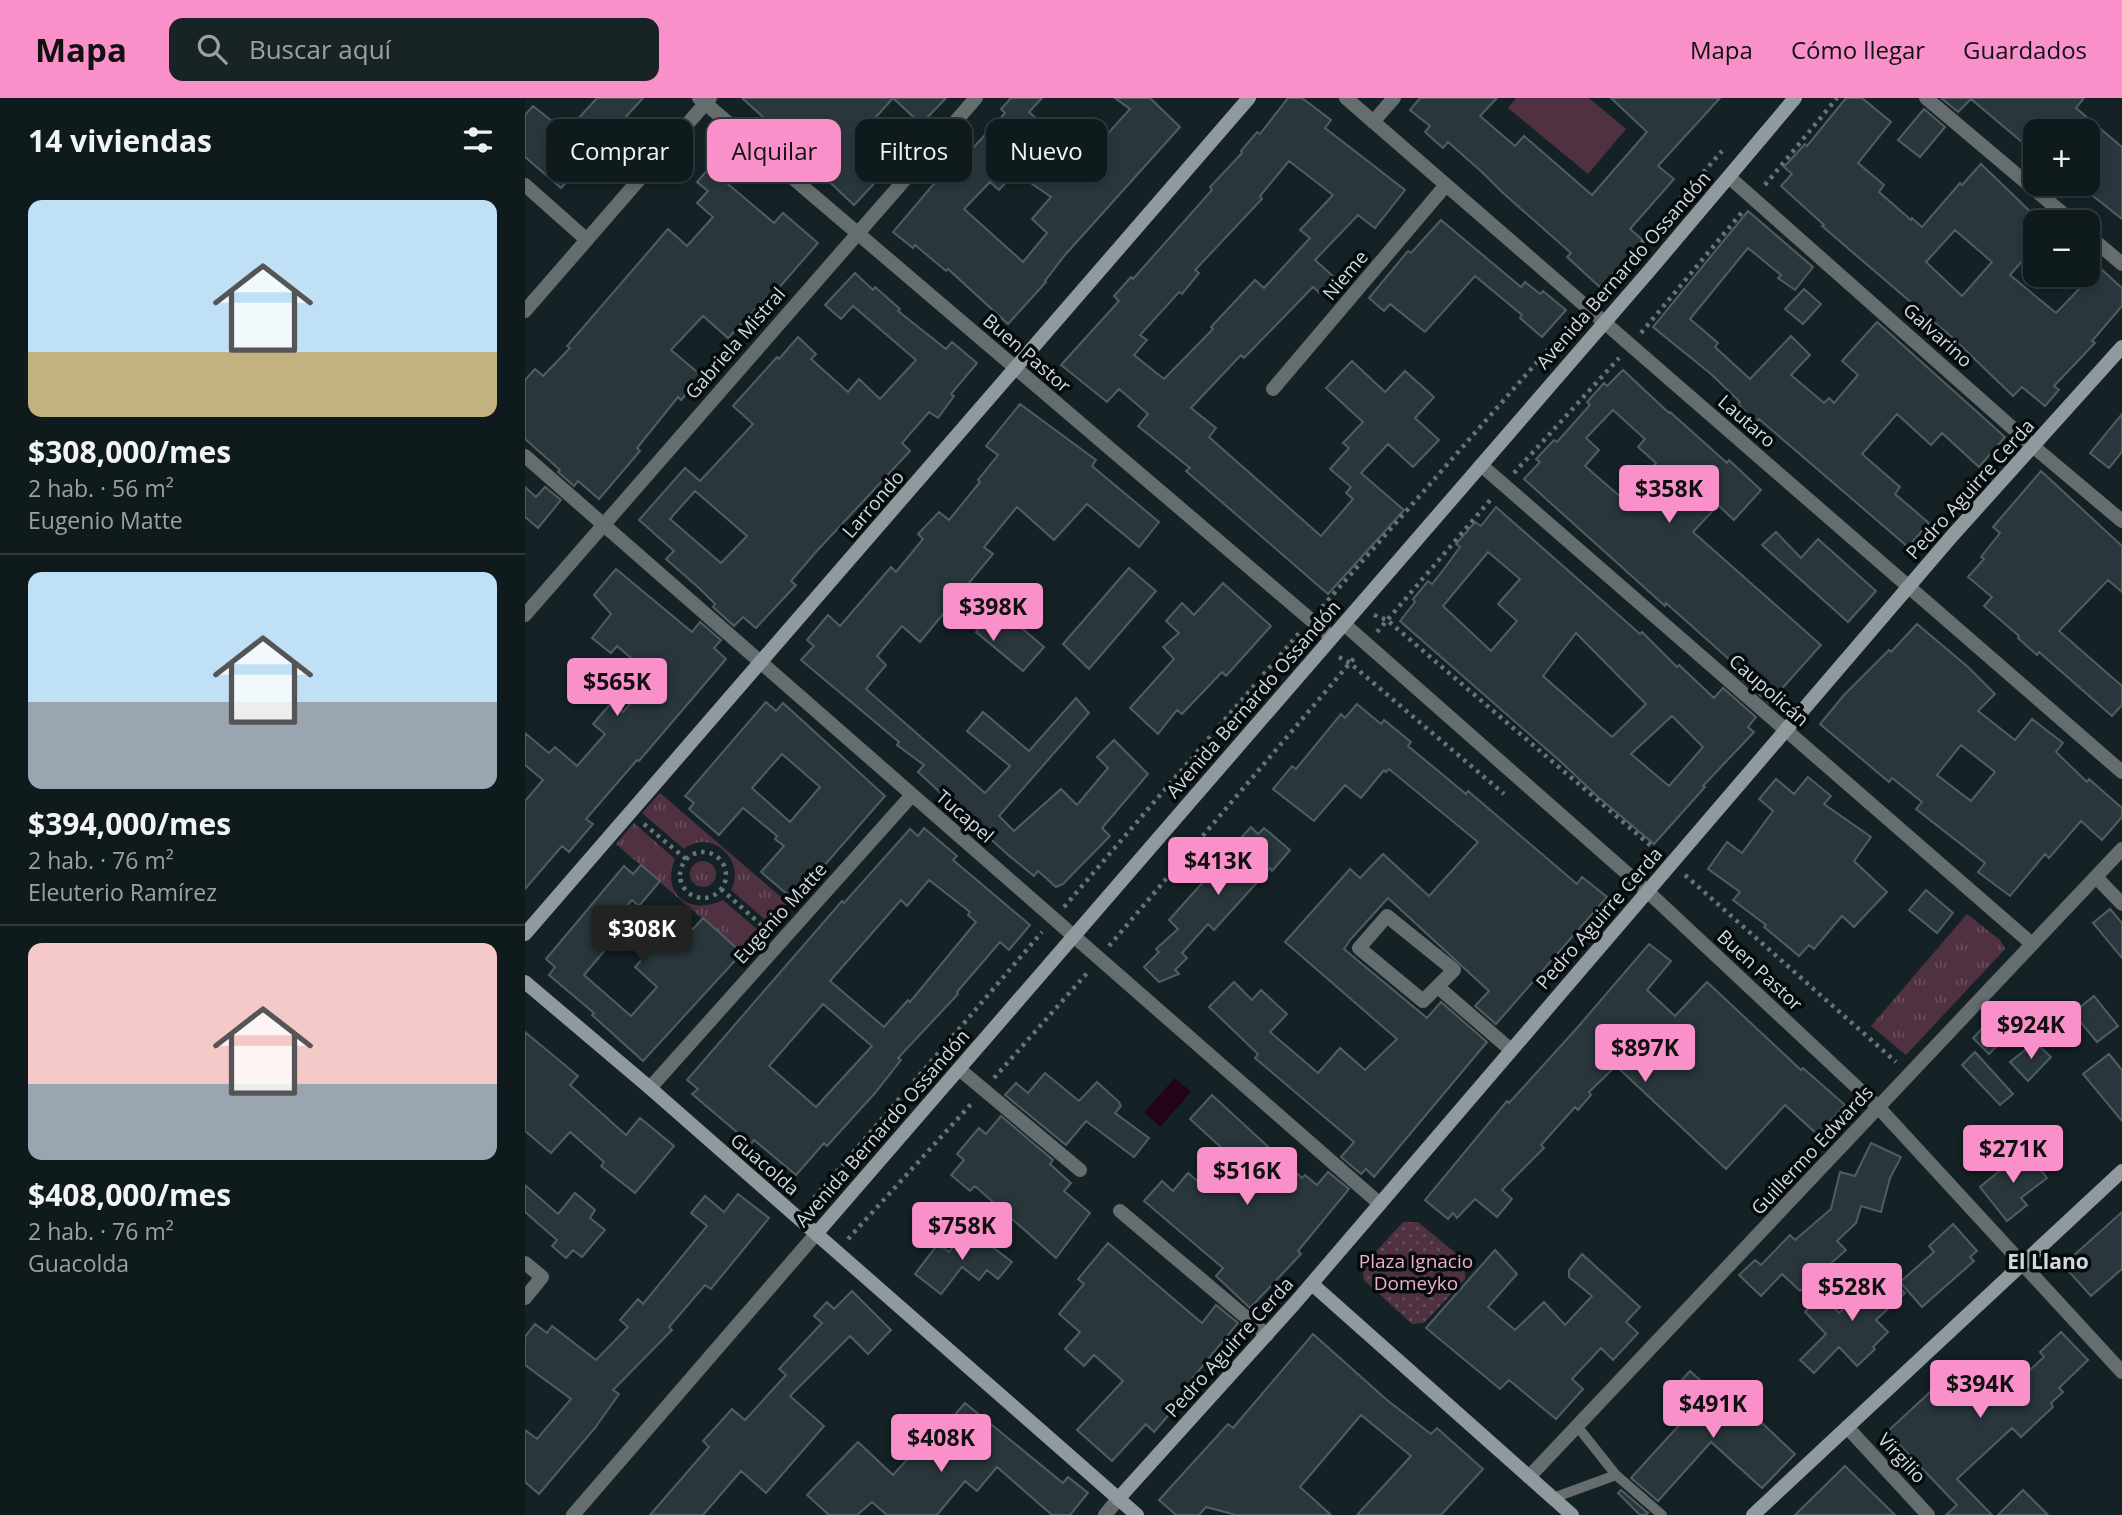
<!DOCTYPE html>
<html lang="es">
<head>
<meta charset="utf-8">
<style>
	:root { --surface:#0f1a1c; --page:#182325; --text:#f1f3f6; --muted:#9ba1a3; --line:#2f383b; --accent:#f990ca }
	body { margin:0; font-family:"Open Sans",sans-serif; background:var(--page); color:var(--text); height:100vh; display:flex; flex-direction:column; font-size:26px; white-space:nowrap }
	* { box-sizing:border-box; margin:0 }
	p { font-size:23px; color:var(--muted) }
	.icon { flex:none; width:38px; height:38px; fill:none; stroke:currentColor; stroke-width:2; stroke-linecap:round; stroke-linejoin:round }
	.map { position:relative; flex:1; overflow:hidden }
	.panel { display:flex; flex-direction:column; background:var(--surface); width:525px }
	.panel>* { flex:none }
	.guide { position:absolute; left:21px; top:21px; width:665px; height:63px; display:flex; gap:14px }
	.tools { position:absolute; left:1498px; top:21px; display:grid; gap:14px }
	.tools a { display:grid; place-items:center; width:77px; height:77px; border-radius:14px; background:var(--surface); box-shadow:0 4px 10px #0003,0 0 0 2px var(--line); font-size:35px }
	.price { position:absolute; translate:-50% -60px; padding:0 16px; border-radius:7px; background:var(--accent); color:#111; font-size:23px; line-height:46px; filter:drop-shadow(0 2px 4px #0008) }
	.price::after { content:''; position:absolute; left:50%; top:42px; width:21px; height:16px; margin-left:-10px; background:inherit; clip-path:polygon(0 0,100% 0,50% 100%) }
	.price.active { background:#222; color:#fff }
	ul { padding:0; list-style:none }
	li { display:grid; align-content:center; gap:14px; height:371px; padding:0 28px }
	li+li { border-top:2px solid var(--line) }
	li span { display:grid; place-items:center; height:217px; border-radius:14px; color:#555 }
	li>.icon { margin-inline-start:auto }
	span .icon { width:126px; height:126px; fill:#fffc; stroke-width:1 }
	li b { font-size:30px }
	h2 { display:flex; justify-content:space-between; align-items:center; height:84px; padding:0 28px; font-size:30px }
	.chip { padding:0 24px; border-radius:14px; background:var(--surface); box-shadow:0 4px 10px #0003,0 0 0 2px var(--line); font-size:24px; line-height:63px }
	.chip.active { background:var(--accent); color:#111 }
	header { display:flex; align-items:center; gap:42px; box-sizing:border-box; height:98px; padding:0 35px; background:var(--accent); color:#111 }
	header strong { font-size:33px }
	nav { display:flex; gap:38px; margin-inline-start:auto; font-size:24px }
	.search { width:490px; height:63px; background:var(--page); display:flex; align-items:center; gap:18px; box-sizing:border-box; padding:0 24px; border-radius:14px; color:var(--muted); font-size:26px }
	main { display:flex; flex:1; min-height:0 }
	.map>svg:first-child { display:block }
	.grass { fill:url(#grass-tufts) }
	.park { fill:url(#park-dots) }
	.pitch { fill:#503142 }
	.water { fill:#220416 }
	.building { fill:#29373c; stroke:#505e64; stroke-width:2; fill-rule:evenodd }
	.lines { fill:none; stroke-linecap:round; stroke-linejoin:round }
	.path { stroke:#677377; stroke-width:4.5; stroke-dasharray:3.5 5; stroke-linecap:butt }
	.lane { stroke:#666d6f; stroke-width:10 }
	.street { stroke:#666d6f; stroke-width:14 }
	.secondary { stroke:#8f999e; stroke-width:14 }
	.labels { text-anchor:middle; stroke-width:7; stroke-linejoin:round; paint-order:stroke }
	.street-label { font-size:19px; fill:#d1d9dd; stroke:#050a0c }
	.park-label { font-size:19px; fill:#efadd0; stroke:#050a0c }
	.neighbourhood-label { font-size:21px; font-weight:bold; fill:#d1d9dd; stroke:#050a0c }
</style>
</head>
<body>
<header>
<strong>Mapa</strong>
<div class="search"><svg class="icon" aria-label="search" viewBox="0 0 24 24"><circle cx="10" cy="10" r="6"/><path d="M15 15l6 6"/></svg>Buscar aquí</div>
<nav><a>Mapa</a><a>Cómo llegar</a><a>Guardados</a></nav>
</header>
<main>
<section class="panel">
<h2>14 viviendas<svg class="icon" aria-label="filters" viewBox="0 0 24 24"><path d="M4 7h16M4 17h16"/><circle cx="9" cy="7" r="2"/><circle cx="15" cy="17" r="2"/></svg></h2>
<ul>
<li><span style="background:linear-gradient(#bfe0f5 70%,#c2b280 0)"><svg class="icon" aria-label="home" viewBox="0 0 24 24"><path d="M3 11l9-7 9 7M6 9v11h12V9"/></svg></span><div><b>$308,000/mes</b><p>2 hab. · 56 m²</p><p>Eugenio Matte</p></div></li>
<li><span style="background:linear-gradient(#bfe0f5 60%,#9aa5b1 0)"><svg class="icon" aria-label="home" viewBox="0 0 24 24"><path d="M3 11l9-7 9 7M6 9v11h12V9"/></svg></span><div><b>$394,000/mes</b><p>2 hab. · 76 m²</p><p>Eleuterio Ramírez</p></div></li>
<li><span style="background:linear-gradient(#f6c9c9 65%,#9aa5b1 0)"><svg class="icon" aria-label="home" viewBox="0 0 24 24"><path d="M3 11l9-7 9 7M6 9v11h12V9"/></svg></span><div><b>$408,000/mes</b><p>2 hab. · 76 m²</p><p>Guacolda</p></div></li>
</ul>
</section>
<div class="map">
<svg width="1597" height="1417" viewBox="0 0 1597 1417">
	<defs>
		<pattern id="grass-tufts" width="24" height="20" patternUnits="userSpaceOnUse" patternTransform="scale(1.75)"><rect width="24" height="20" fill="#503142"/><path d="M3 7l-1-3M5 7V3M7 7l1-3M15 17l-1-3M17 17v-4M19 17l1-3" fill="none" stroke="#684e5d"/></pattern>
		<pattern id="park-dots" width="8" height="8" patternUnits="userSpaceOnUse" patternTransform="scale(1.75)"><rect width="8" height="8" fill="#503142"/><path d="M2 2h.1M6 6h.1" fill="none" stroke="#684e5d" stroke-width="1.8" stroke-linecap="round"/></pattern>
	</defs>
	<rect width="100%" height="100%" fill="#142226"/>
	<path class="grass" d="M135,695L263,805L245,826L206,792C222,763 186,729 159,751L117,715Z
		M109,725L150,761C135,797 166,818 198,802L236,835L218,856L91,746Z
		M165 776a13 13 0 1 1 26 0a13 13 0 1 1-26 0Z
		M1442,816L1475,842L1480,851L1381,957L1346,928Z"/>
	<path class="park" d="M878,1124H893L939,1162L940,1181L899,1225L887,1226L839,1182L837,1169Z"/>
	<path class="pitch" d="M991,0H1064L1101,31L1063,76L983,10Z"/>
	<path class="water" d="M650,980L666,994L635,1029L619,1014Z"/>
	<path class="building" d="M72,0H118L36,90L0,59V17L8,8L41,34Z
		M217,0H421L396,26L368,0L342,29L374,59L329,107L278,59L280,57Z
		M486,0H517L504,14L523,31L502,53L542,81L605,11L590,0H625L655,29L540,157L520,183L521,184L483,226L423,171L421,173L390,147L388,150L368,134L407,88L438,61L480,15L476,11ZM490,74L526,99L507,121L522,135L498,164L439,111L465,84L474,92Z
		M763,0H777L806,22L800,30L880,92L850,130L833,117L790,162L810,180L796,196L788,189L719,260L716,257L666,310L691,330L684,339L796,438L828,401L821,395L826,389L805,371L824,350L818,345L838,324L801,290L827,263L860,294L880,273L909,299L890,320L914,342L888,369L863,346L836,375L879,412L803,496L661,373L665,370L613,328L623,316L594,291L582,304L536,267L594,203L589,198L606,179L608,181L687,92L685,89L717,55L716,53L732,34L735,36ZM764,63L808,97L775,132L785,140L739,190L730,182L686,229L688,231L639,281L609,257L622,242L615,237L654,194L657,196L674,175L670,172L737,101L735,98Z
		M895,0H972L955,18L990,48L999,38L1067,97L1122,34L1086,0H1195L1133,68L1149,81L1105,131L1120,144L1077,191L1042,159L1046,155L978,95L958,75L923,44L918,50L900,34L905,28L885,12Z
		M1321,0H1337L1366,24L1333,65L1359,87L1354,94L1386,122L1387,120L1397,129L1435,85L1437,87L1456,66L1510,118V148L1485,177L1531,215L1558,187L1545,177H1563V159L1597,190V208L1567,243L1570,245L1529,288L1534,292L1520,308L1497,289L1488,298L1430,242L1297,128L1299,127L1256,88L1267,76L1259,69L1280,46L1282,48ZM1430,132L1467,164L1437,198L1401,164Z
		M1416,0H1559L1551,10L1597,49V121L1563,94V33H1510V55L1446,1L1433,14Z
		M1399,11L1420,29L1395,59L1373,42Z
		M184,70L249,125L258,115L293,145L245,200L243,198L203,240L178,218L146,252L177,278L156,302L153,299L112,350L115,353L74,401L53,383L49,388L33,374L35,372L0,341V282L10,271L18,278L45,250L42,248L143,131L162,148L188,119L172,105L183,93L172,84Z
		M1223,113L1288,169L1270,192L1253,180L1256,177L1223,150L1165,221L1193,245L1190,249L1225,281L1266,238L1285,257L1266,277L1299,305L1304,300L1309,305L1333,277L1317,263L1352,224L1480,339L1454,369L1417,335L1406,347L1372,316L1337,356L1375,389L1370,396L1404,425L1383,449L1234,321L1231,324L1213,306L1215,304L1186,276L1128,229Z
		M916,122L996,189L1000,184L1015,196L1018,193L1041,212L1017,239L995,220L997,217L950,178L900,234L865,206L859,213L844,200L883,153L886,155Z
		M330,175L348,192L350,189L375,211L373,213L421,251L427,244L452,265L426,296L429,298L413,320L404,314L377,345L385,353L290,455L266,483L271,487L231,530L218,519L209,528L188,509L190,506L174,490L141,461L149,453L114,422L160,370L175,383L228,326L208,308L252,259L254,261L273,239L291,256L286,261L323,294L334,281L355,301L391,262L328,208L316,221L300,207ZM170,393L222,438L196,465L145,421Z
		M1279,191L1296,206L1278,226L1260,211Z
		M1098,272L1144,315L1145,314L1202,365L1204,362L1236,392L1209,422L1193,407L1168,434L1296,547L1244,605L1211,576L1215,571L1141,505L1140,508L999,381L1015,364L1011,361L1029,342L1032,344L1065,307L1062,304L1079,285L1082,288ZM1088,312L1120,341L1113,349L1131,365L1098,401L1060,368L1074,352L1061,340Z
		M495,306L571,362L567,368L634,424L614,449L562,406L529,442L492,409L459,449L468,456L395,544L377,528L352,558L361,567L341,591L460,695L485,668L442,633L458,614L504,653L551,600L564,615L474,718L489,733L536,691L552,707L583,670L572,659L589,642L623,676L577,730L585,738L538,786L531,789L513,773L509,778L482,756L393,674L399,667L372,647L374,644L276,562L289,548L282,542L303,517L315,528L366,469L371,474L398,441L393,436L414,414L424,422L455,384L453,382L473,357L461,348Z
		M1597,316V354L1584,370L1565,355Z
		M1516,373L1597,448V494L1583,482L1534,533L1597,588V607L1587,618L1514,554L1512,557L1493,540L1494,538L1459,508L1467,499L1443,479L1459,461L1456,459L1475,435L1468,429Z
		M0,389L11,399L20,389L36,402L13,430L0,419Z
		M971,409L1115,536L1117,534L1152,569L1154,567L1189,600L1198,590L1231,619L1223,629L1229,634L1178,688L1180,689L1129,746L1071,697L1035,663L875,523L890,504L888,501L903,483L907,486L919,471L935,449L931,446L950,424L956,428ZM963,454L995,481L973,506L992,523L966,553L918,508ZM1051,535L1121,606L1087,639L1018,578ZM1147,618L1178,649L1144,688L1106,656Z
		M1251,434L1276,460L1293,441L1351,493L1323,524L1237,447Z
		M604,470L631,493L564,571L538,546Z
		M91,471L167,534L175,524L196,542L189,550L201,561L114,663L112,662L61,721L68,726L44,754L37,748L0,791V703L18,682L0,667V635L24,655L30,649L52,668L80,636L68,626L87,604L98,614L128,579L92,548L86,555L67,540L86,516L69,497Z
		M698,485L746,528L701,578L697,574L657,616L652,612L633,636L605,610L649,561L638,549L654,535L641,523L657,505L669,517Z
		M472,509L519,549L498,573L451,534Z
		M1392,526L1443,569L1470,596L1453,613L1490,642L1507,621L1538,645L1531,654L1562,684L1564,681L1597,710V719L1577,742L1556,723L1524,760L1520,756L1485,798L1453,774L1460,765L1391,711L1397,704L1367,680L1364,684L1295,626L1319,597L1364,552L1366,554ZM1436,647L1470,674L1446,703L1412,677Z
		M241,604L251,613L258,605L360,698L269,802L236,774L259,748L250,741L252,738L218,710L194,737L164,711L169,705L160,698ZM257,656L295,689L265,724L227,690Z
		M832,606L856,626L859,622L886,644L883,648L941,696L943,693L1052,786L1057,779L1082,799L971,926L950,908L964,893L863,800L825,842L819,851L902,920L916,904L962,944L849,1079L841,1071L836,1076L816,1059L829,1044L730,960L733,956L684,909L709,884L727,902L736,892L762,916L745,934L793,975L815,950L840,972L872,941L760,844L825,771L835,780L858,756L904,798L953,744L864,671L861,674L859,672L836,700L820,687L789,723L748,691L767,668L771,671L816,616L820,620Z
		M1283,679L1306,698L1299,706L1346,739L1329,763L1362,794L1329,829L1317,818L1289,851L1284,847L1274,858L1239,829L1241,827L1208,802L1215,794L1183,771L1202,744L1217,755L1248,713L1234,701L1251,681L1269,696Z
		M726,729L733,736L739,730L765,752L747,773L745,770L689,832L683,826L657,855L662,860L650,872L654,876L634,884L619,869L634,854L631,851L653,831L644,822L679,783L678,781Z
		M399,730L432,758L428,762L505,827L484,852L475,844L432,894L433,896L373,960L376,962L350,995L302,1048L299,1045L271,1077L229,1042L226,1046L167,996L173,991L162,982L317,803L319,805L385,731L393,738ZM404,782L445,814L443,817L451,824L385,904L383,902L359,929L305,883L376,802L382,808ZM298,906L347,948L291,1009L244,968Z
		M116,767L135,783L114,808L107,802L83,830L92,838L59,877L106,918L132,889L110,869L154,820L168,831L178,820L217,855L118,963L67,917L69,915L24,877L30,869L21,861L99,768L108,776Z
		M1401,792L1428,815L1412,835L1384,812Z
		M1585,811L1597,825V860L1568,825Z
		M1124,846L1146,863L1122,892L1150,918L1182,884L1276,972L1278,970L1320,1007L1293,1037L1260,1007L1201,1071L1091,968L1064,994L1066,997L1053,1012L1050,1009L1016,1047L1019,1050L977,1092L987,1101L972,1119L950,1101L932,1120L928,1115L923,1121L900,1102L982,1003L984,1005L1052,930Z
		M1569,898L1593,928L1572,944L1548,915Z
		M1470,917L1486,933L1464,956L1448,940Z
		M0,934L53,978L45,987L101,1037L115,1020L149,1048L110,1095L76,1068L79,1064L45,1034L26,1055L0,1033Z
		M1510,944L1526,959L1503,983L1485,964Z
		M1450,954L1488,996L1475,1007L1437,967Z
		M1584,956L1597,972V1023L1558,976Z
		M520,975L554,1003L572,984L594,1004L596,1008L590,1015L624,1040L609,1059L561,1023L541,1047L480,997L491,985L503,995Z
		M687,997L777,1080L780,1077L792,1087L803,1074L824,1091L773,1153L776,1156L725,1210L691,1178L698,1170L619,1103L637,1083L648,1093L663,1075L683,1092L711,1063L665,1021Z
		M476,1018L528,1062L525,1066L546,1085L539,1093L565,1115L531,1160L450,1088L445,1093L426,1077L439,1062L432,1056L454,1030L461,1036Z
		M1346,1045L1376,1059L1365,1080L1356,1114L1336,1108L1331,1125L1312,1143L1321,1152L1275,1193L1257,1176L1236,1198L1214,1177L1230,1162L1236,1167L1265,1137L1270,1142L1306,1111L1315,1074L1330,1078Z
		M1500,1052L1522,1080L1496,1100L1502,1107L1482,1123L1455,1089Z
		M0,1087L33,1116L50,1095L70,1112L65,1120L80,1132L57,1159L48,1152L41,1160L27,1148L32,1142L0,1114Z
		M213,1096L244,1120L186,1191L180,1187L144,1229L147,1232L88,1292L94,1296L70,1330L14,1396L0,1384V1332L12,1341L46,1301L0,1267V1239L10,1226L22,1235L27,1228L71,1262L103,1229L95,1222L113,1201L118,1206L182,1128L166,1115L180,1098L199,1114Z
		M1597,1114V1171L1566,1198L1538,1167Z
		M1428,1126L1452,1153L1445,1159L1449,1163L1397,1209L1375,1184L1409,1154L1404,1148Z
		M443,1130L487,1164L473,1181L462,1172L454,1182L437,1169L416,1196L390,1176L413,1146L424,1154Z
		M583,1145L677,1225L691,1207L713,1225L657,1293L661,1297L629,1334L621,1326L587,1363L552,1332L598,1283L569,1257L559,1268L540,1251L555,1234L534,1216L559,1186L553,1181Z
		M970,1152L992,1176L963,1209L990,1232L1019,1204L1040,1227L1067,1198L1044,1179V1172L1057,1156L1115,1209L1101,1224L1113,1235L1088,1262L1076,1250L1047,1281L1058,1291L1031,1321L984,1282L975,1291L901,1230Z
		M1359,1173L1380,1195L1351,1222L1363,1234L1348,1249L1350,1251L1332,1268L1314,1249L1289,1275L1275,1262L1301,1236L1280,1214L1297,1197L1314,1215Z
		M327,1193L366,1232L343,1256L325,1238L265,1298L299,1328L241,1395L216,1373L178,1417H125L184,1349L178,1343L207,1311L220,1322L261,1277L254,1271L297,1225L289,1218L302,1204L309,1211Z
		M1536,1234L1563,1262L1534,1290L1538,1294L1526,1305L1528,1309L1496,1339L1487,1330L1432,1381L1467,1417H1421L1432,1407L1362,1334L1432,1269L1459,1299L1473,1286L1480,1295L1519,1259L1515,1254Z
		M788,1236L862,1302L906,1336L912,1330L958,1371L916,1417H832L886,1358L836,1317L775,1389L806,1417H711L681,1409L674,1417H651L634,1402L703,1326L708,1330Z
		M1165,1273L1197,1302L1206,1296L1270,1356L1237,1390L1186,1344L1133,1403L1106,1380L1167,1313L1146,1294Z
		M440,1305L538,1385L543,1379L563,1395L545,1417H527L472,1369L452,1393L440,1383L412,1417H362L347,1404L332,1417H304L282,1397L333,1344L368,1377L397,1345L402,1349Z
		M1320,1368L1370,1417H1270Z
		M1096,1392L1123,1415L1121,1417H1115L1093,1395Z
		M1498,1392L1523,1417H1473Z"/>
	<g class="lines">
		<path class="path" d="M1240,87L1312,0
			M1072,196L1197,53
			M1116,235L1218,113
			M989,375L1094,260
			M797,509L1050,221
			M849,517L862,522L1132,753
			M852,534L967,400
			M814,559L825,565L979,696
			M119,726L161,761
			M155 777a23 23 0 1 1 46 0a23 23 0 1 1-46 0Z
			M1160,777L1371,964
			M196,791L242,832
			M539,809L775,534
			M584,848L830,559
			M469,980L563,874
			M287,1108L290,1099L517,834
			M323,1141L447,1005"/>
		<path class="lane" d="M1052,1328L1091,1377L1137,1417
			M1028,1400L1091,1377"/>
		<path class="street" d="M174,0L806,539
			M821,0L1597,674
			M1401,0L1548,124
			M848,24L869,0
			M1204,79L1509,349L1597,423
			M0,87L62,142
			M1563,137L1597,166
			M0,213L185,0
			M748,291L921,87
			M0,358L855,1106
			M956,367L1507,846
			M0,517L451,0
			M819,526L1122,793L1354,1010L1597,1274
			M1571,779L1597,806
			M862,818L929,872L898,903L834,850Z
			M913,889L986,952
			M434,971L555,1072
			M125,990L387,697
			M595,1113L742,1237
			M0,1165L17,1179L0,1200
			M1322,1329L1403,1417
			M1004,1379L1597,751
			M48,1417L291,1136
			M580,1417L593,1401"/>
		<path class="secondary" d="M0,836L724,0
			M0,884L125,990L612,1417
			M291,1136L1125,172L1270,0
			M787,1186L1047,1417
			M593,1401L770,1205L1427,438L1597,249
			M1228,1417L1597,1073"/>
	</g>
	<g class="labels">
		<g class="street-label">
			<text transform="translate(1098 172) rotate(-49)" y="7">Avenida Bernardo Ossandón</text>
			<text transform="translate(820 177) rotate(-50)" y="7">Nieme</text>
			<text transform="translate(1413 237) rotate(42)" y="7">Galvarino</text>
			<text transform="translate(210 245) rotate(-49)" y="7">Gabriela Mistral</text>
			<text transform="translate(502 255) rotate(41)" y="7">Buen Pastor</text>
			<text transform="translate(1222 323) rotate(41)" y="7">Lautaro</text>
			<text transform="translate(1445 391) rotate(-48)" y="7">Pedro Aguirre Cerda</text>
			<text transform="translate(348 406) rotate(-49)" y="7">Larrondo</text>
			<text transform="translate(1244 592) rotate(41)" y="7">Caupolicán</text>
			<text transform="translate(728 601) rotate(-49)" y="7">Avenida Bernardo Ossandón</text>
			<text transform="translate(440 718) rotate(41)" y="7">Tucapel</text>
			<text transform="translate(255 815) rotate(-48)" y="7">Eugenio Matte</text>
			<text transform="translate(1074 820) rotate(-49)" y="7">Pedro Aguirre Cerda</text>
			<text transform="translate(1235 872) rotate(43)" y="7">Buen Pastor</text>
			<text transform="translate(357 1030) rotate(-49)" y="7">Avenida Bernardo Ossandón</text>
			<text transform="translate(1287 1052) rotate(-47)" y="7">Guillermo Edwards</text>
			<text transform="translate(240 1066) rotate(41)" y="7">Guacolda</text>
			<text transform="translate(704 1249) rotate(-48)" y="7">Pedro Aguirre Cerda</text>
			<text transform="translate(1377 1360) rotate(47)" y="7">Virgilio</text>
		</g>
		<g class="park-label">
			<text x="891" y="1170">Plaza Ignacio<tspan x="891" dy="22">Domeyko</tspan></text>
		</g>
		<g class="neighbourhood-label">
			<text x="1523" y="1171">El Llano</text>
		</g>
	</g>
</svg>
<div class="tools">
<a>+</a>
<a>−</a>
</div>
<b class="price" style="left:1144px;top:427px">$358K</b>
<b class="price" style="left:468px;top:545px">$398K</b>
<b class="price" style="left:92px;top:620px">$565K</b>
<b class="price" style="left:693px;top:799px">$413K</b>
<b class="price active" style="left:117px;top:867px">$308K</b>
<b class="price" style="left:1506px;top:963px">$924K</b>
<b class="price" style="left:1120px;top:986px">$897K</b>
<b class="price" style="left:1488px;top:1087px">$271K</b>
<b class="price" style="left:722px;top:1109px">$516K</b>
<b class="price" style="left:437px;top:1164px">$758K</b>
<b class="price" style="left:1327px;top:1225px">$528K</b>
<b class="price" style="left:1455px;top:1322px">$394K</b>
<b class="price" style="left:1188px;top:1342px">$491K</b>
<b class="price" style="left:416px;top:1376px">$408K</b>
<div class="guide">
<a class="chip">Comprar</a>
<a class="chip active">Alquilar</a>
<a class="chip">Filtros</a>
<a class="chip">Nuevo</a>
</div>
</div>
</main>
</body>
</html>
